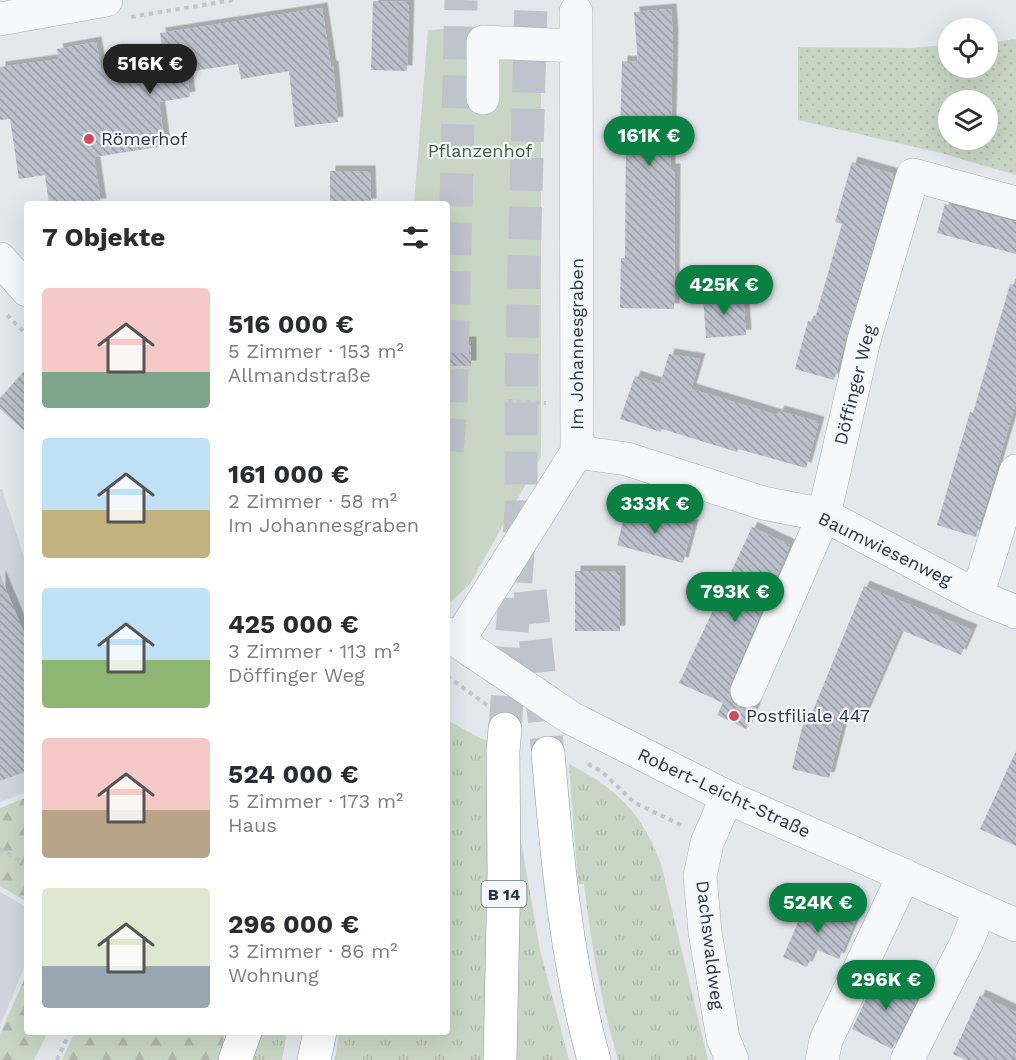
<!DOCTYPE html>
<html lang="de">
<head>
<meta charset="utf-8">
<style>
	:root { --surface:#fff; --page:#f7f7f7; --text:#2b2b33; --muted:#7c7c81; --accent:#0b8043 }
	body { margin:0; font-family:"Work Sans",sans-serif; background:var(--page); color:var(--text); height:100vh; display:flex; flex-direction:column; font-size:22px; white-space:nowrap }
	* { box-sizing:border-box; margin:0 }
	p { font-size:20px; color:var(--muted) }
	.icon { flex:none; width:33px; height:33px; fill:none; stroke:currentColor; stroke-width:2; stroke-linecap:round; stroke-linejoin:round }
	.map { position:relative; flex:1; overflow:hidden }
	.side { position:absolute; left:24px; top:201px; width:426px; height:834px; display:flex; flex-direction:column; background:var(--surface); border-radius:6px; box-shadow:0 6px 24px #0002 }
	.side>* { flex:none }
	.tools { position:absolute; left:938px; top:18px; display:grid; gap:12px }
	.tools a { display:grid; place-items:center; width:60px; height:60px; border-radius:50%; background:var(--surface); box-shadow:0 6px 24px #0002; font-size:30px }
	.price { position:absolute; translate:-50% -51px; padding:0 14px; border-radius:21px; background:var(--accent); color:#fff; font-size:20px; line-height:39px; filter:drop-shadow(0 2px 3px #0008) }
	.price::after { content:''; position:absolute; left:50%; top:36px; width:18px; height:14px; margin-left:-9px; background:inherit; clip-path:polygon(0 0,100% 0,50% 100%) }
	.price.current { background:#222; color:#fff }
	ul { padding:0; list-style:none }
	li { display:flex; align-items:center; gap:18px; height:150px; padding:0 18px }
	li span { display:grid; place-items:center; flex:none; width:168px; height:120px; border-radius:6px; color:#555 }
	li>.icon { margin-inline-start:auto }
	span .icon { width:72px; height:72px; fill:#fffc; stroke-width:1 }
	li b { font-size:26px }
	h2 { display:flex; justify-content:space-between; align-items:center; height:72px; padding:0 18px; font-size:26px }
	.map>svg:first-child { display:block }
	.built { fill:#d2d6de }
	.grass { fill:url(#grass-tufts) }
	.forest { fill:url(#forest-firs) }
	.park { fill:url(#park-dots); fill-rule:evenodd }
	.garden { fill:#c9d6c5 }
	.building { fill:url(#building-back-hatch); filter:url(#shadow) }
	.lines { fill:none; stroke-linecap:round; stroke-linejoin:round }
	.highway-tunnel { stroke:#bfc3cb; stroke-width:33; stroke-dasharray:33 16; stroke-linecap:butt }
	.minor-casing { stroke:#a9aeb7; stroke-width:34 }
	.highway-casing { stroke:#8b94a3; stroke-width:34 }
	.path { stroke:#c2c5cb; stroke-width:4; stroke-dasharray:4.5 4.5; stroke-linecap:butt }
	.minor { stroke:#f7f8fa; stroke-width:33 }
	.highway { stroke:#fff; stroke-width:33 }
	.poi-dot { fill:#d1495b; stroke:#f4f6f9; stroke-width:2 }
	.labels { text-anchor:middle; stroke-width:4.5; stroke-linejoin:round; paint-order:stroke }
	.shield { fill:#f4f6f9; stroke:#676e7b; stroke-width:1.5 }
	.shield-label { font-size:16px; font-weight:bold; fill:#2b3445 }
	.poi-label { font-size:18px; fill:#2b3445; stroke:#f4f6f9; text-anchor:start }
	.park-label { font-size:18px; fill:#3f6138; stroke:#f4f6f9 }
	.street-label { font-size:18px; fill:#2b3445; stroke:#f4f6f9 }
</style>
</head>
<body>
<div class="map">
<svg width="1016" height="1060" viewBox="0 0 1016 1060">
	<defs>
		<pattern id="grass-tufts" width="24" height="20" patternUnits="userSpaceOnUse" patternTransform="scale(1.5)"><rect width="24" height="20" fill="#c9d6c5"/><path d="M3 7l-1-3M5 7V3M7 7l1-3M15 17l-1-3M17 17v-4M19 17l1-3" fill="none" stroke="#adb8ab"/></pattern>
		<pattern id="forest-firs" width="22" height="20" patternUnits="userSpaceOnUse" patternTransform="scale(1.5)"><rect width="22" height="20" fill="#c9d6c5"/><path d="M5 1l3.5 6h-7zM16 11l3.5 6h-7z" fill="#adb8ab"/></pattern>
		<pattern id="park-dots" width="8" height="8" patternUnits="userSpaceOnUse" patternTransform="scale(1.5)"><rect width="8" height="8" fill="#c9d6c5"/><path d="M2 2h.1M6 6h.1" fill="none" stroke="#adb8ab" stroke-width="1.8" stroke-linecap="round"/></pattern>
		<pattern id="building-back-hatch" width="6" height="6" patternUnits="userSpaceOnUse" patternTransform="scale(1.5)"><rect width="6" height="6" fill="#bbc0ca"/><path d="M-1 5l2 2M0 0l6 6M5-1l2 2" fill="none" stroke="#989da6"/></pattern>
		<filter id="shadow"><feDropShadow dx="5.5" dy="-5.5" stdDeviation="0" flood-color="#0004"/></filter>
	</defs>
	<rect width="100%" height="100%" fill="#e4e7ec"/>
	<path class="built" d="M0,489H2L27,566V792L0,802Z
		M0,892L27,907V961L0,1026Z"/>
	<path class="grass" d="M447,720L482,739L495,742L489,1060H335L339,1032H447Z
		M569,764C616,788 643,814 661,864L708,1060H618C601,1000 591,945 584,884H578Z
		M519,830L540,950L569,1060H512Z
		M262,1032H287L282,1060H251Z"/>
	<path class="forest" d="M27,797V902L0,886V808Z
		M27,973V1032H48L34,1060H0V1034Z
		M75,1032H223L225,1033L219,1060H62Z"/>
	<path class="park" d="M1016,39V175L941,153L798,120V47L909,48L948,45V68H987V43ZM948,100H987V140H948Z"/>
	<path class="garden" d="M488,26L541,89V457L470,584L447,605V204H414L428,30Z"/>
	<path class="building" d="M373,1L409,2L407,71L371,70Z
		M322,8L331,67L333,66L338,122L295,127L289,71L241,79L238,64L187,72L190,97L159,102L165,146L94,157L101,204H49L45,175L19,179L10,119L0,120V67L59,59L57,49L96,42L101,70L164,61L160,33Z
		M671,9L673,34L670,169H675L674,309L620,308L621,258H625L626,137H620L622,61L638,62L634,12Z
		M852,162L894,174L834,380L795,369L808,321L814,322L842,224L835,222Z
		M330,171H370L371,204H330Z
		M945,204L1016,222V254L937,233Z
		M1010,284L1016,285V403L976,537L937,525L970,412L973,413Z
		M743,293L746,335L706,338L703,296Z
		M447,342H471V366H447Z
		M669,354L700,359L691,389L777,415L779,411L819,422L806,468L738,449L737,452L662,429L661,432L620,419L635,376L660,384Z
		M27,368V433L0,409V398Z
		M627,506L693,525L683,563L617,545Z
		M752,527L790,545L730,684L729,694L732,703L740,708L748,710L756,707L746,729L717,715L723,703L679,683Z
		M575,571H620V631H575Z
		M0,575L27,640V771L0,781Z
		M864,586L972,630L961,655L901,630L861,722L845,715L829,778L792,769L803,724L807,725Z
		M1016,751V846L980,829Z
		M807,901L855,921L839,959L815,949L807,967L783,957Z
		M878,973L920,994L892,1049L852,1029Z
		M980,995L1016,1012V1060H966L953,1054Z"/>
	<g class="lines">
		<path class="highway-tunnel" d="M447,451L451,407L461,0
			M530,591L548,753
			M505,729L521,511V385L531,0"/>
		<g class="minor-casing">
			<path id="minor" d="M0,19L106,0
				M483,98V42L576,46
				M0,259L27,290
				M577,452L627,459L763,503L824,515L977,596L1016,612
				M977,596L1016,471
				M447,634L571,718L727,797L1016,925
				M458,641L577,452L576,12
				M747,691L824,515L864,340L913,175L1016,203
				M727,797L707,843L700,876L705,932L723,1038L732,1060
				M822,1060L826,1040L904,875
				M907,1060L966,944L980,909"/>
		</g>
		<g class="highway-casing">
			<path id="highway" d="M548,753C557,857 566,960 594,1060
				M235,1060L245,1032
				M314,1060L320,1032
				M500,1060L504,872L503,751L505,729"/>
		</g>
		<path class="path" d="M131,17L233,0
			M7,315L27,335
			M508,401L546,403
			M447,676L488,706
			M588,764L601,771L635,803L683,826
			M0,849L27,865
			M57,1060L70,1032"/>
		<use href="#minor" class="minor"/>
		<use href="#highway" class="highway"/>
	</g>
	<g class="poi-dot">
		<circle cx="89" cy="139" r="6"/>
		<circle cx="734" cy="716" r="6"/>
	</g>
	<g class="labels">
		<rect class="shield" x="481.5" y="881" width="45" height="26" rx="4.5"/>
		<g class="shield-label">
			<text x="504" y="900">B 14</text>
		</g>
		<g class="poi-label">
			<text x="101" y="145">Römerhof</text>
			<text x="746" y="722">Postfiliale 447</text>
		</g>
		<g class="park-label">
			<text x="480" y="157">Pflanzenhof</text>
		</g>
		<g class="street-label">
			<text transform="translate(577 344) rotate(-90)" y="6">Im Johannesgraben</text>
			<text transform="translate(855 385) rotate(-76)" y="6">Döffinger Weg</text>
			<text transform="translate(885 549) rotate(26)" y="6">Baumwiesenweg</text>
			<text transform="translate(724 793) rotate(25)" y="6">Robert-Leicht-Straße</text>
			<text transform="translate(710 945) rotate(83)" y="6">Dachswaldweg</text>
		</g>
	</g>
</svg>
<div class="tools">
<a><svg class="icon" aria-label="locate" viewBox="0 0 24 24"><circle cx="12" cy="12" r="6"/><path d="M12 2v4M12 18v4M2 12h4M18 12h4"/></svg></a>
<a><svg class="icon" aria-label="layers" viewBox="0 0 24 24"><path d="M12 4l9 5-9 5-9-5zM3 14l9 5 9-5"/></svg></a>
</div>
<b class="price current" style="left:150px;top:95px">516K €</b>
<b class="price" style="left:649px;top:167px">161K €</b>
<b class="price" style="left:724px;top:316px">425K €</b>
<b class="price" style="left:655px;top:535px">333K €</b>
<b class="price" style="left:735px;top:623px">793K €</b>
<b class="price" style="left:818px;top:934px">524K €</b>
<b class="price" style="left:886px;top:1011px">296K €</b>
<section class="side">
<h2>7 Objekte<svg class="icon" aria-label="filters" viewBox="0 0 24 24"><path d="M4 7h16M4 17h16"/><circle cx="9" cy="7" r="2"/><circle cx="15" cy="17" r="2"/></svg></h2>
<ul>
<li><span style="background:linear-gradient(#f6c9c9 70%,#7fa58c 0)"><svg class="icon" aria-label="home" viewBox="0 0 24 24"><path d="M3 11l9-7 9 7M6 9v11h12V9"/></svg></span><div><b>516 000 €</b><p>5 Zimmer · 153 m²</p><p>Allmandstraße</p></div></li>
<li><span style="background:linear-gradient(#bfe0f5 60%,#c2b280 0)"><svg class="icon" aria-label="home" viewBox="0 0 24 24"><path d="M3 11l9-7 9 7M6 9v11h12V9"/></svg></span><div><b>161 000 €</b><p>2 Zimmer · 58 m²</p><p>Im Johannesgraben</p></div></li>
<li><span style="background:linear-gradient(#bfe0f5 60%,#8fb573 0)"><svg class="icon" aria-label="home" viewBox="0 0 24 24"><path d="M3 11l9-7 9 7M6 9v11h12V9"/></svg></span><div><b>425 000 €</b><p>3 Zimmer · 113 m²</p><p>Döffinger Weg</p></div></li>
<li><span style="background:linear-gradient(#f6c9c9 60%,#b9a48a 0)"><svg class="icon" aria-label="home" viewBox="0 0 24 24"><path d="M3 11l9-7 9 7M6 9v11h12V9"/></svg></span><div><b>524 000 €</b><p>5 Zimmer · 173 m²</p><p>Haus</p></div></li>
<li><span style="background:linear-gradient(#dfe7d0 65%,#9aa5b1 0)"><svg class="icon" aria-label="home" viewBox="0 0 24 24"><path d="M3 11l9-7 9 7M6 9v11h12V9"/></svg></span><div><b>296 000 €</b><p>3 Zimmer · 86 m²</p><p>Wohnung</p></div></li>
</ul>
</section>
</div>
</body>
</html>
